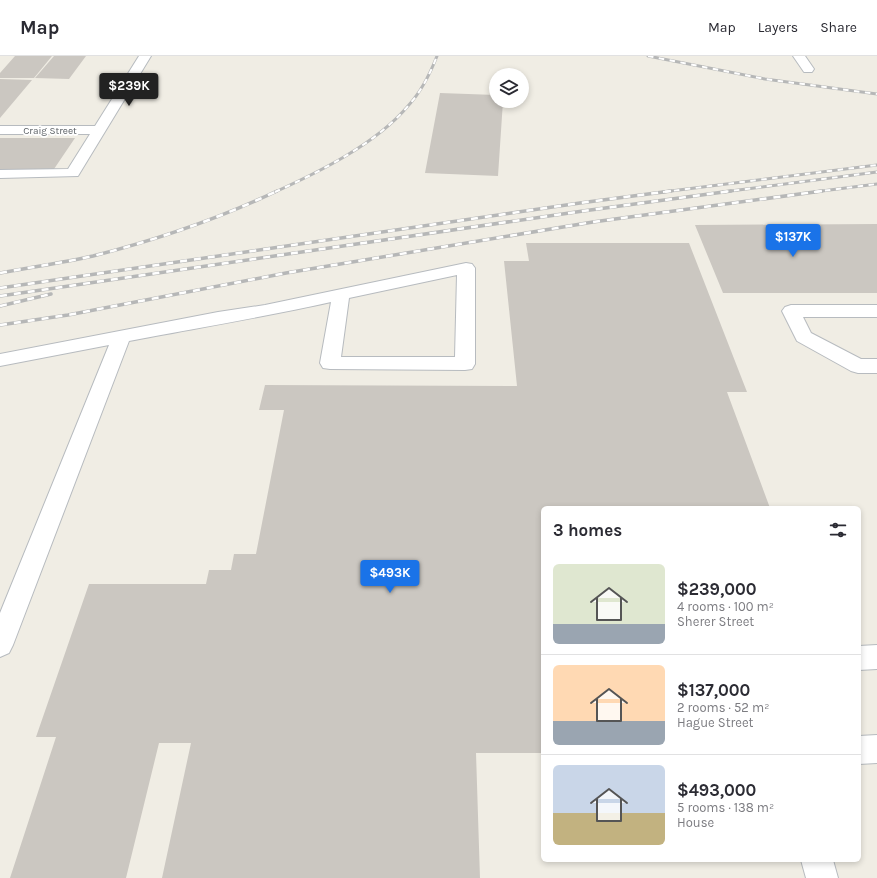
<!DOCTYPE html>
<html lang="en">
<head>
<meta charset="utf-8">
<style>
	:root { --surface:#fff; --page:#f2f2f3; --text:#2b2b33; --muted:#7c7c81; --line:#e1e1e2; --accent:#1a73e8 }
	body { margin:0; font-family:Karla,sans-serif; background:var(--page); color:var(--text); height:100vh; display:flex; flex-direction:column; font-size:15px; white-space:nowrap }
	* { box-sizing:border-box; margin:0 }
	p { font-size:13px; color:var(--muted) }
	.icon { flex:none; width:22px; height:22px; fill:none; stroke:currentColor; stroke-width:2; stroke-linecap:round; stroke-linejoin:round }
	.map { position:relative; flex:1; overflow:hidden }
	.drawer { position:absolute; left:541px; top:450px; width:320px; height:356px; display:flex; flex-direction:column; background:var(--surface); border-radius:6px; box-shadow:0 2px 6px #0003 }
	.drawer>* { flex:none }
	.fabs { position:absolute; left:489px; top:12px; display:grid; gap:8px }
	.fabs a { display:grid; place-items:center; width:40px; height:40px; border-radius:50%; background:var(--surface); box-shadow:0 2px 6px #0003; font-size:20px }
	.price { position:absolute; translate:-50% -34px; padding:0 9px; border-radius:4px; background:var(--accent); color:#fff; font-size:13px; line-height:26px; filter:drop-shadow(0 1px 2px #0008) }
	.price::after { content:''; position:absolute; left:50%; top:24px; width:12px; height:9px; margin-left:-6px; background:inherit; clip-path:polygon(0 0,100% 0,50% 100%) }
	.price.on { background:#222; color:#fff }
	ul { padding:0; list-style:none }
	li { display:flex; align-items:center; gap:12px; height:100px; padding:0 12px }
	li+li { border-top:1px solid var(--line) }
	li span { display:grid; place-items:center; flex:none; width:112px; height:80px; border-radius:6px; color:#555 }
	li>.icon { margin-inline-start:auto }
	span .icon { width:48px; height:48px; fill:#fffc; stroke-width:1 }
	li b { font-size:17px }
	h2 { display:flex; justify-content:space-between; align-items:center; height:48px; padding:0 12px; font-size:17px }
	header { display:flex; align-items:center; gap:24px; box-sizing:border-box; height:56px; padding:0 20px; background:var(--surface); border-bottom:1px solid var(--line) }
	header strong { font-size:19px }
	nav { display:flex; gap:22px; margin-inline-start:auto; font-size:14px }
	.map>svg:first-child { display:block }
	.building { fill:#cbc7c1 }
	.lines { fill:none; stroke-linecap:round; stroke-linejoin:round }
	.minor-casing { stroke:#b7bbbf; stroke-width:2 }
	.minor { fill:#fff; fill-rule:evenodd }
	.rail-far1-casing { stroke:#b6b7b7; stroke-width:3 }
	.rail-casing { stroke:#b6b7b7; stroke-width:3.5 }
	.rail-far1 { stroke:#fff; stroke-width:2; stroke-dasharray:5.5; stroke-linecap:butt }
	.rail { stroke:#fff; stroke-width:2.5; stroke-dasharray:7; stroke-linecap:butt }
	.labels { text-anchor:middle; stroke-width:3.5; stroke-linejoin:round; paint-order:stroke }
	.far-street-label { font-size:10px; fill:#5c6166; stroke:#fff }
</style>
</head>
<body>
<header>
<strong>Map</strong>
<nav><a>Map</a><a>Layers</a><a>Share</a></nav>
</header>
<div class="map">
<svg width="877" height="822" viewBox="0 0 877 822">
	<rect width="100%" height="100%" fill="#f0ede4"/>
	<path class="building" d="M15,0H52L34,22H0V17Z
		M54,0H86L69,23L35,22Z
		M0,23L32,24L0,62Z
		M440,37L496,39V45H503L498,120L425,117Z
		M0,82H75L54,113H0Z
		M877,168V237H723L695,169Z
		M526,187H689L747,336H727L770,452H543V697H476L480,822H162L191,687H159L126,822H10L56,681H36L89,528H206L209,514H231L234,498H256L284,354H259L265,329L517,330L504,205H529Z"/>
	<g class="lines">
		<g class="minor-casing">
			<path id="minor" d="M139,0H151L78,120L0,122V114L68,113L90,78H0V70H95Z
				M793,0H805L814,13L812,16H804Z
				M466,207L472,208L475,212V308L472,313L465,314L330,313L323,312L320,307L331,246C264,261 197,272 129,285L13,589L9,597L0,601V557L109,289L0,310V298L218,256L265,249ZM457,219L455,301H341L349,242Z
				M791,249H877V261H803L811,277L861,303H877V317H858L851,315L797,285L782,255L785,251Z
				M877,589V613L859,614V590Z
				M877,679V707L859,708V680Z
				M801,804H833L838,822H806Z"/>
		</g>
		<use href="#minor" class="minor"/>
		<g class="rail-far1-casing">
			<path id="rail-far1" d="M648,0L765,23L877,38
				M275,136C319,116 376,88 408,50C421,36 430,18 437,0
				M663,136L877,109
				M723,136L877,116
				M814,136L877,128"/>
		</g>
		<g class="rail-casing">
			<path id="rail" d="M0,217C31,211 62,207 93,200C156,184 218,163 277,135
				M0,232L580,147L671,135
				M0,240L583,155L731,135
				M0,250L51,238
				M0,269L68,259L286,217L593,166L822,135"/>
		</g>
		<use href="#rail-far1" class="rail-far1"/>
		<use href="#rail" class="rail"/>
	</g>
	<g class="labels">
		<g class="far-street-label">
			<text x="50" y="78">Craig Street</text>
		</g>
	</g>
</svg>
<div class="fabs">
<a><svg class="icon" aria-label="layers" viewBox="0 0 24 24"><path d="M12 4l9 5-9 5-9-5zM3 14l9 5 9-5"/></svg></a>
</div>
<b class="price on" style="left:129px;top:51px">$239K</b>
<b class="price" style="left:793px;top:202px">$137K</b>
<b class="price" style="left:390px;top:538px">$493K</b>
<section class="drawer">
<h2>3 homes<svg class="icon" aria-label="filters" viewBox="0 0 24 24"><path d="M4 7h16M4 17h16"/><circle cx="9" cy="7" r="2"/><circle cx="15" cy="17" r="2"/></svg></h2>
<ul>
<li><span style="background:linear-gradient(#dfe7d0 75%,#9aa5b1 0)"><svg class="icon" aria-label="home" viewBox="0 0 24 24"><path d="M3 11l9-7 9 7M6 9v11h12V9"/></svg></span><div><b>$239,000</b><p>4 rooms · 100 m²</p><p>Sherer Street</p></div></li>
<li><span style="background:linear-gradient(#ffd9b3 70%,#9aa5b1 0)"><svg class="icon" aria-label="home" viewBox="0 0 24 24"><path d="M3 11l9-7 9 7M6 9v11h12V9"/></svg></span><div><b>$137,000</b><p>2 rooms · 52 m²</p><p>Hague Street</p></div></li>
<li><span style="background:linear-gradient(#c9d6e8 60%,#c2b280 0)"><svg class="icon" aria-label="home" viewBox="0 0 24 24"><path d="M3 11l9-7 9 7M6 9v11h12V9"/></svg></span><div><b>$493,000</b><p>5 rooms · 138 m²</p><p>House</p></div></li>
</ul>
</section>
</div>
</body>
</html>
